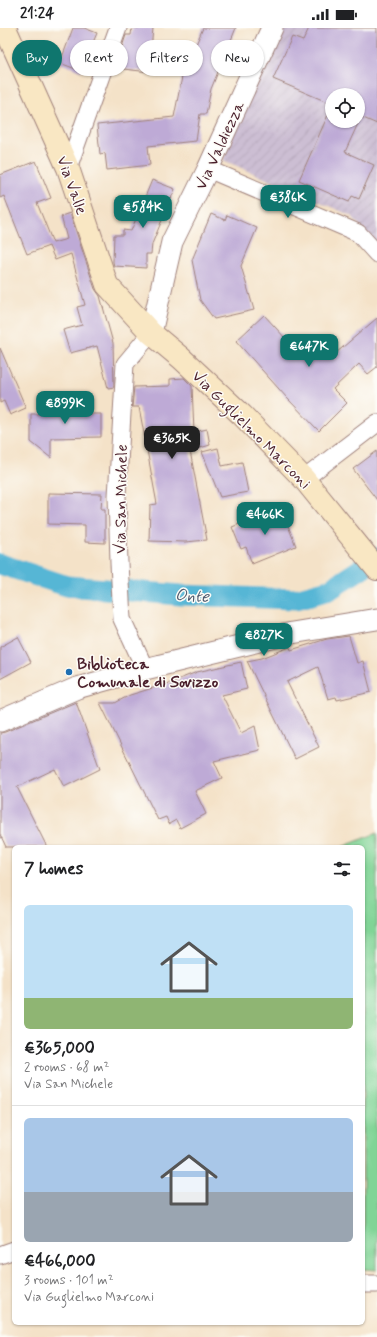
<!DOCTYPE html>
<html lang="en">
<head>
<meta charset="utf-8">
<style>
	:root { --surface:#fff; --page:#f6f6f6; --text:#202124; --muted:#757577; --line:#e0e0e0; --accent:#0f766e }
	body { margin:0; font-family:Mynerve,sans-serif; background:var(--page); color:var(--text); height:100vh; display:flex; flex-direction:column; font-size:15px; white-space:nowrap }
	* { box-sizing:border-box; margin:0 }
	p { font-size:13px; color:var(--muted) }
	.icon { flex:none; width:22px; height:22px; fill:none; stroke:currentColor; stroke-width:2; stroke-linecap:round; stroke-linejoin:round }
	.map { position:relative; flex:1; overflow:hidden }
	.panel { position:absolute; left:12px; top:817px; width:353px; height:480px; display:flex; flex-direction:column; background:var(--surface); border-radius:6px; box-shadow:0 1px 3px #0004 }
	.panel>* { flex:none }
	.guide { position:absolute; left:12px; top:12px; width:353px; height:36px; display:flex; gap:8px }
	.controls { position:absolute; left:325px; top:60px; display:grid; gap:8px }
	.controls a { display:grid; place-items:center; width:40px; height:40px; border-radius:50%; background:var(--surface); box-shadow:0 1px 3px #0004; font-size:20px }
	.price { position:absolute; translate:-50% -34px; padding:0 9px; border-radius:8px; background:var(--accent); color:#fff; font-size:13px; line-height:26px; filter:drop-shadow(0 1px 2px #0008) }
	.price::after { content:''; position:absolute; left:50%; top:24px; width:12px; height:9px; margin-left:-6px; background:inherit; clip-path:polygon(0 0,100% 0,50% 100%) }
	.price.on { background:#222; color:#fff }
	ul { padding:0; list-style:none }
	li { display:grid; align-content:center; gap:8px; height:212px; padding:0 12px }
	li+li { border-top:1px solid var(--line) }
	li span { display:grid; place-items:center; height:124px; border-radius:6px; color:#555 }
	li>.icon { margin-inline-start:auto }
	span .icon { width:72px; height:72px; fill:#fffc; stroke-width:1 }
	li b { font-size:17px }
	h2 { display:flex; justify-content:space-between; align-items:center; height:48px; padding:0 12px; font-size:17px }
	.tag { padding:0 14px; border-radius:18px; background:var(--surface); box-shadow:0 1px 3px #0004; font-size:14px; line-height:36px }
	.tag.on { background:var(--accent); color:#fff }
	.status { display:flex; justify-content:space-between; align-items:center; height:28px; padding:0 20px; background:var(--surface); direction:ltr }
	.status svg { height:11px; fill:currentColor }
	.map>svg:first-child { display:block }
	.industrial { fill:url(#industrial-furrows); fill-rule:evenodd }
	.green { fill:#81d496; stroke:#667a60 }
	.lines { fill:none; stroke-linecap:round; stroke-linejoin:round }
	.canal { stroke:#56b6d5; stroke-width:21 }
	.building { fill:#beaad6 }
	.minor-casing { stroke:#9f807a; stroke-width:19 }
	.tertiary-casing { stroke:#9f807a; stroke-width:23 }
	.secondary-casing { stroke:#9f807a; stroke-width:24 }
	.minor { stroke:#fff; stroke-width:17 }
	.tertiary { stroke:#fff; stroke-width:21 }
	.secondary { stroke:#f9e7c3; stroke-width:22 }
	.poi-dot { fill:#1f6fb2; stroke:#fdfcf7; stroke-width:1.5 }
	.labels { text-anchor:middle; stroke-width:3; stroke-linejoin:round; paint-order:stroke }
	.street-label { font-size:16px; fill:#4a1f2b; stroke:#fdfcf7 }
	.poi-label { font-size:16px; font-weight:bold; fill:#4a1f2b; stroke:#fdfcf7; text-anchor:start }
	.water-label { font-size:17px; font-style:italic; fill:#4f5b6f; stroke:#fdfcf7 }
</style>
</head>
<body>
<div class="status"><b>21:24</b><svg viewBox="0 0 49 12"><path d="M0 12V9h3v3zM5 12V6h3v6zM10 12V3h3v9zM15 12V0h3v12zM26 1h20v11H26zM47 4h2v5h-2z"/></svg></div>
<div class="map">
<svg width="377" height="1309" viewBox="0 0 377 1309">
	<defs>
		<pattern id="industrial-furrows" width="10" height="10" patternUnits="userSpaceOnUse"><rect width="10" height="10" fill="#ccbed3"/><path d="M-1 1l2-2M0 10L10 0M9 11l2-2" fill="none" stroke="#b1a3b5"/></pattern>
	</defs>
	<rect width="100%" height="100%" fill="#fdfcf7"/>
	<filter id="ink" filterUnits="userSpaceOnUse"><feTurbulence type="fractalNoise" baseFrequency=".025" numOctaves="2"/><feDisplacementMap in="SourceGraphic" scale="8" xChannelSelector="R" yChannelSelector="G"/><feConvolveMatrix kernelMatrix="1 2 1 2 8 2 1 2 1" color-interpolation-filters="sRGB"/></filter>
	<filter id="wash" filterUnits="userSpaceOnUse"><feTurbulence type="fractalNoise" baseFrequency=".012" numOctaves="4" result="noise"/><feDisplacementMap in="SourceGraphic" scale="16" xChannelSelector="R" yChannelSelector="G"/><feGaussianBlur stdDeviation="0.9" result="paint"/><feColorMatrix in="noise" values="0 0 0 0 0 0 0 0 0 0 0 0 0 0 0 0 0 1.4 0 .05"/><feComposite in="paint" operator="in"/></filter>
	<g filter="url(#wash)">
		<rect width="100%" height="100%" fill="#f4e2c8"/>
		<path class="industrial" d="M271,0H377V221L352,188L223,132ZM332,67H358V93H332Z"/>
		<path class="green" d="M377,805V1242L363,1241V819H342Z"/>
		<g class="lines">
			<path class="canal" d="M0,536L67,558L181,567L296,571L329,562L377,530"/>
		</g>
		<g id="blocks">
			<path class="building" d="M73,0H84L97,5L81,43L60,35Z
				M132,0H153L149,44L115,40L126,7H131Z
				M203,0H236L211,61L206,86H200L196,113L148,118L150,137L107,142L105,125L100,126L97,97L174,89L182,49Z
				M309,0H377V96L361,89L345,124L374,137L359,171L352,168L349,174L299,152L332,78V93H358V67H332V76L273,51L292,9L303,13Z
				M36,133L51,170L37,175L53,215L67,211L61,188L70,185L95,261L100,268L113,315L114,359L108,360L97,318L70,325L63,302L82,297L77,279L85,277L71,226L55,232L49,218L27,226L4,168L0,170V147Z
				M152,152L175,161L152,216L151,226H146V240L114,238L113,234L114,207H123V202L131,203Z
				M211,186L225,192L227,187L257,200L241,238L254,282L214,291L200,272L192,232Z
				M264,287L308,335L321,322L329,331L377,290V339L368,346L359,336L333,361L347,375L319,403L287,370L236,313Z
				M0,320L26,380L10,387L4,373L0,375Z
				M184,350L192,358L194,404L207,401L210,417L190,423L207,512L185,514L149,513L150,477L157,476L139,379H132L134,359L170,358V351Z
				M58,373H90V386H101V409L51,410V430L31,414V386H58Z
				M218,420L222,438L242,434L248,464L220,469L202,424Z
				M377,423V472L353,441Z
				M48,465L102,466L101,481H105V515L85,514V497L48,496Z
				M281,480L296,518L252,536L246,519L241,521L232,499Z
				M349,608L357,635L363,633L371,664L337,672L336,669L328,671L318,639L287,654L319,719L295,731L247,633L262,630L290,619L291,622L327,611Z
				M18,609L31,634L0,651V619Z
				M241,634L247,661L222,667L241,705L255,698L260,722L214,733L222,750L195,763L206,786L180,800L176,792L169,796L166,789L158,792L100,675H115L130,667L169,655L197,644Z
				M76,674L100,741L64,759L55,741L17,759L47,819H6L0,806V705L5,704Z"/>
		</g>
	</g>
	<g filter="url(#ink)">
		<use href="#blocks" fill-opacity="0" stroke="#9f807a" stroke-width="1"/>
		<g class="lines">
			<g class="minor-casing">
				<path id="minor" d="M68,140L118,0
					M208,141L358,205L377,226
					M304,451L377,395
					M145,641L122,591L119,535L117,468L125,336L151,305
					M0,1227L14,1222
					M363,1256H377"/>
			</g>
			<g class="tertiary-casing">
				<path id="tertiary" d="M151,305L172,214L208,141L272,0
					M0,693L77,660L145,641L292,605L377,591"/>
			</g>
			<g class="secondary-casing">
				<path id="secondary" d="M5,0L68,140L107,257L151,305L181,330L242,387L304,451L377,541"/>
			</g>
			<use href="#minor" class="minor"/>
			<use href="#tertiary" class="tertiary"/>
			<use href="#secondary" class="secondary"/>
		</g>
	</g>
	<circle class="poi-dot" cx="69" cy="644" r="4"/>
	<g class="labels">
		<g class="street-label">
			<text transform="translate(219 117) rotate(-65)" y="6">Via Valdiezza</text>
			<text transform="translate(73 157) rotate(70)" y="6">Via Valle</text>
			<text transform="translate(252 401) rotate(45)" y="6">Via Guglielmo Marconi</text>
			<text transform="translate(120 471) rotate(-89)" y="6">Via San Michele</text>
		</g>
		<g class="poi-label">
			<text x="77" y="641">Biblioteca<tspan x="77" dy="18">Comunale di Sovizzo</tspan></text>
		</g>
		<g class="water-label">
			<text transform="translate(192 567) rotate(3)" y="6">Onte</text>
		</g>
	</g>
</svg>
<div class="controls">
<a><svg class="icon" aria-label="locate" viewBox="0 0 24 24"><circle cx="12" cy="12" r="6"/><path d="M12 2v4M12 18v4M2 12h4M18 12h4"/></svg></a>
</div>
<b class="price" style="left:288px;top:191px">€386K</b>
<b class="price" style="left:143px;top:201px">€584K</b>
<b class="price" style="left:309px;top:340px">€647K</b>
<b class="price" style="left:65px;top:397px">€899K</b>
<b class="price on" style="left:172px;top:432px">€365K</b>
<b class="price" style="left:265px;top:508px">€466K</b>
<b class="price" style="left:264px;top:629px">€827K</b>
<div class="guide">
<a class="tag on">Buy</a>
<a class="tag">Rent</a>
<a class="tag">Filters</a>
<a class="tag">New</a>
</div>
<section class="panel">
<h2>7 homes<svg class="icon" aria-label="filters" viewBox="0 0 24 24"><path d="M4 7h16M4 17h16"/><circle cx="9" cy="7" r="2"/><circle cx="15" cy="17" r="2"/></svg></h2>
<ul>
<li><span style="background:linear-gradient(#bfe0f5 75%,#8fb573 0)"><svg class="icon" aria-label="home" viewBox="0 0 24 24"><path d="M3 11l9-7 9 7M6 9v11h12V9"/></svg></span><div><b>€365,000</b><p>2 rooms · 68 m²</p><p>Via San Michele</p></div></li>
<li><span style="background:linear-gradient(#a9c7e8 60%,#9aa5b1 0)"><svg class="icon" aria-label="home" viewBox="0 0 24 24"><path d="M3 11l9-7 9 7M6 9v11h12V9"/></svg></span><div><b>€466,000</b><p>3 rooms · 101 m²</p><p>Via Guglielmo Marconi</p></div></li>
</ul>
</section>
</div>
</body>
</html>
